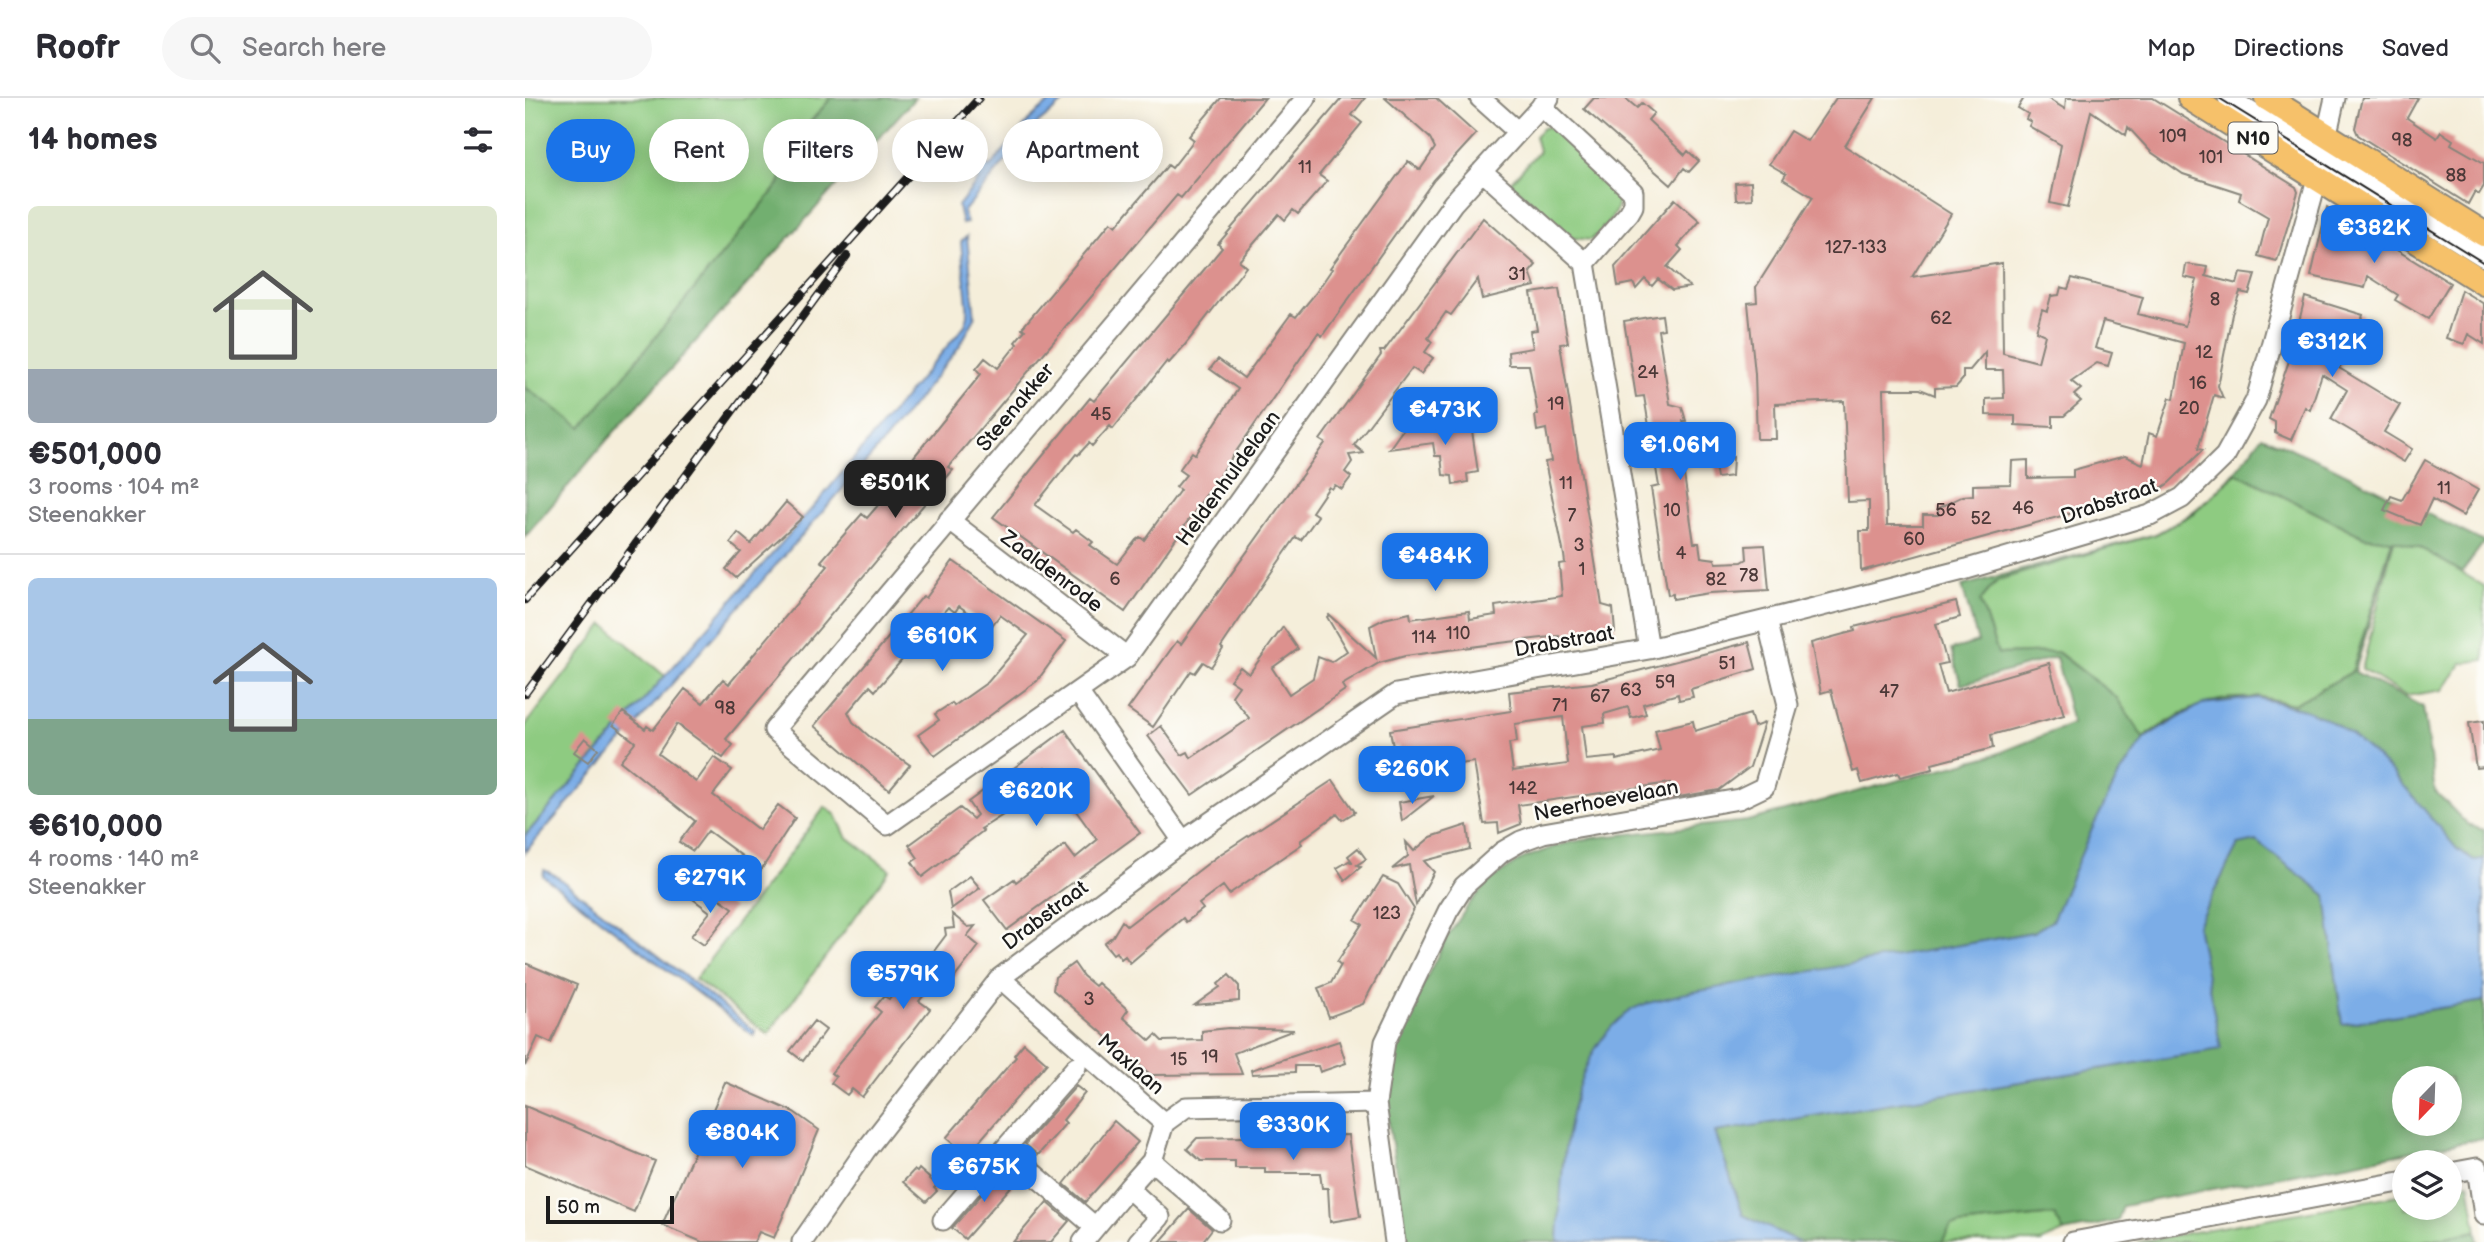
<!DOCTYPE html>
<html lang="en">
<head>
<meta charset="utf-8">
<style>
	:root { --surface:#fff; --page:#f7f7f7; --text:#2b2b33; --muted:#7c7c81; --line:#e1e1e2; --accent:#1a73e8 }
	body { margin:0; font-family:"Balsamiq Sans",sans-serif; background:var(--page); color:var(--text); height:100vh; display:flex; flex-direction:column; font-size:26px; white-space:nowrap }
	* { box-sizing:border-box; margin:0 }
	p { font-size:23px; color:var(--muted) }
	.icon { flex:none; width:38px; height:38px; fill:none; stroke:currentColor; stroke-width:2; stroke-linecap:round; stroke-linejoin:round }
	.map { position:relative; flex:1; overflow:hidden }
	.sheet { display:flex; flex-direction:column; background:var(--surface); width:525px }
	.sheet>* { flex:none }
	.banner { position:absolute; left:21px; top:21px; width:665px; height:63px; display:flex; gap:14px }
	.needle { width:46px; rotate:203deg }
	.fabs { position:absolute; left:1867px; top:968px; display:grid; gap:14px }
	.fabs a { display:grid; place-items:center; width:70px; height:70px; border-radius:50%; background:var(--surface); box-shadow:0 4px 18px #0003; font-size:35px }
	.scale { position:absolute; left:21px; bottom:18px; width:128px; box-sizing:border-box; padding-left:7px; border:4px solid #1c1c1c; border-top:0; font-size:19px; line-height:24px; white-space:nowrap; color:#1c1c1c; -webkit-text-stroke:5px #fdfcf7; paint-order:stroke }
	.price { position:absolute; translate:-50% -60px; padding:0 16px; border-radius:14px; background:var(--accent); color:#fff; font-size:23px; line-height:46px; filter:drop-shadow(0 2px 4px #0008) }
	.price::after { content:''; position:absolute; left:50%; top:42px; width:21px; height:16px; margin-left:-10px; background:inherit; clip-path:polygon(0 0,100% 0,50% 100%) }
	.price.on { background:#222; color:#fff }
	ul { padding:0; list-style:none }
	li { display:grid; align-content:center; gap:14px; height:371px; padding:0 28px }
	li+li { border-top:2px solid var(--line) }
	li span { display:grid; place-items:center; height:217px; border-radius:10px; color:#555 }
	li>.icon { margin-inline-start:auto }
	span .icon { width:126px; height:126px; fill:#fffc; stroke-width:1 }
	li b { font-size:30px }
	h2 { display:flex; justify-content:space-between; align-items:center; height:84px; padding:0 28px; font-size:30px }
	.chip { padding:0 24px; border-radius:32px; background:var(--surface); box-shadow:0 4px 18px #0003; font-size:24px; line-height:63px }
	.chip.on { background:var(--accent); color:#fff }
	header { display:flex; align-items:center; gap:42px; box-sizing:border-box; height:98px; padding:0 35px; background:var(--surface); border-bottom:2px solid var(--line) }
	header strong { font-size:33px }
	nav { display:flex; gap:38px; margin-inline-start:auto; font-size:24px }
	.search { width:490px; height:63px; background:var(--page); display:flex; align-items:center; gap:18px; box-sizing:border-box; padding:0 24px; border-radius:38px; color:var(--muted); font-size:26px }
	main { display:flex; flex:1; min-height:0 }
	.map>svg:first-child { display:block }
	.green { fill:#8ecb81; stroke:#55744e; stroke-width:2 }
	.forest { fill:#72af6f; stroke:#476646; stroke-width:2; fill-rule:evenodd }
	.water { fill:#7bade7; stroke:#4c6482; stroke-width:2 }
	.building { fill:#dc918e; fill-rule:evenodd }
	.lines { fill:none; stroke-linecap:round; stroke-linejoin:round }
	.minor-casing { stroke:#88857b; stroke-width:23 }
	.major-casing { stroke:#88857b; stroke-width:28 }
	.minor { stroke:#fff; stroke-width:19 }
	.major { stroke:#f6c16b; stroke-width:24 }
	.tram { stroke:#1c1c1c; stroke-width:2 }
	.rail-casing { stroke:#1c1c1c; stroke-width:8 }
	.rail { stroke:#fdfcf7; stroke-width:5; stroke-dasharray:16; stroke-linecap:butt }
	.labels { text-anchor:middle; stroke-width:5; stroke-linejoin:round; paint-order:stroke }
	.number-label { font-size:18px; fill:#4c3938 }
	.shield { fill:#fdfcf7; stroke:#605f5e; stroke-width:2 }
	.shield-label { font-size:19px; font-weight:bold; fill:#1c1c1c }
	.street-label { font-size:21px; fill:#1c1c1c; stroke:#fdfcf7 }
</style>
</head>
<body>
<header>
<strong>Roofr</strong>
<div class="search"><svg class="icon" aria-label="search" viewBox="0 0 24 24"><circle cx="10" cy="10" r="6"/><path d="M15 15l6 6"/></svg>Search here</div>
<nav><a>Map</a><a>Directions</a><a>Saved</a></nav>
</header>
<main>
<section class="sheet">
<h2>14 homes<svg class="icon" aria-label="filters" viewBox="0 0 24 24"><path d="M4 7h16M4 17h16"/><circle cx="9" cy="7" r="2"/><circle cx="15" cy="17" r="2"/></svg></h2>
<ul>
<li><span style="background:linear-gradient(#dfe7d0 75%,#9aa5b1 0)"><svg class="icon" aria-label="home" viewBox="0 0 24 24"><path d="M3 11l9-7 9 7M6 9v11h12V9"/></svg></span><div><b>€501,000</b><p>3 rooms · 104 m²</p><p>Steenakker</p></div></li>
<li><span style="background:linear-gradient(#a9c7e8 65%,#7fa58c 0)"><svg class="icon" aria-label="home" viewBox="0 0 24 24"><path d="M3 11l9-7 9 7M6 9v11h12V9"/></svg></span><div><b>€610,000</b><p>4 rooms · 140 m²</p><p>Steenakker</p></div></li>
</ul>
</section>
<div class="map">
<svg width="1959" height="1144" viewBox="0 0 1959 1144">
	<rect width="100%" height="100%" fill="#fdfcf7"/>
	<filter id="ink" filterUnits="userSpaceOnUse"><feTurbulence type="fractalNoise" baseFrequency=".0143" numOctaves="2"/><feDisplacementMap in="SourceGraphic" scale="14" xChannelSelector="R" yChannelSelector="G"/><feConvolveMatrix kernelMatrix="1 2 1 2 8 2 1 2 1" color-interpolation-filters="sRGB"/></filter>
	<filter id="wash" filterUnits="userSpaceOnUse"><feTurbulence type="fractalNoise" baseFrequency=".00686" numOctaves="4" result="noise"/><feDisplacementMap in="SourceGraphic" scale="28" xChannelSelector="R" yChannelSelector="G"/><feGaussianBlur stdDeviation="1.57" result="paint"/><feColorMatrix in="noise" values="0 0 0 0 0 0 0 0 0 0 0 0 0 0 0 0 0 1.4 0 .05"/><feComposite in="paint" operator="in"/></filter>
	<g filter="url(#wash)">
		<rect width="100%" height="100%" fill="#f5eeda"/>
		<path class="green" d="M0,0H306L268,44L254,86L57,331L0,289Z
			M1024,29L1089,85C1101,109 1084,126 1066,142L1048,140L985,85L1014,53L1010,38L1018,30Z
			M1712,375L1839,439L1868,442L1827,574L1769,606L1732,598L1644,623L1618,640L1591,599L1533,554L1473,556L1455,503L1473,482L1631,436L1669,415Z
			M1869,442L1894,449L1959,488V562L1937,565L1918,592L1881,598L1837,571Z
			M79,526L140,578L0,738V628Z
			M300,709L311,717L321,738L365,772L243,936L170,881Z
			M1944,1085L1952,1133L1894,1144H1613L1879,1096L1880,1110H1925V1088Z
			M1529,1117L1539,1134L1516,1144H1417L1426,1128Z"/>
		<path class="forest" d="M306,0H390L82,342L0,439V289L57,330L254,86L268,44Z
			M1737,338L1804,367L1959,444L1937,474L1894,449L1869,442L1830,574L1898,609L1910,693L1943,727L1959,732V761L1949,762L1932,751L1842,651L1812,627L1645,623L1619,641L1593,679L1527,823L1508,834L1341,864L1038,1062L1033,1144H882L859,994L860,970L871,940L921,841L944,806L966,782L997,761L1034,747L1066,740L1222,723L1472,656L1547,626L1531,559L1436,587L1426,552L1453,544L1437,488L1631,436C1678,413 1708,380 1737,338ZM1712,375L1839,439L1867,442L1827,574L1769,606C1701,592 1675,601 1618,640L1591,599L1532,554L1473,556L1455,503L1472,482L1631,436L1669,415Z
			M1731,743L1801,797L1817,926L1959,903V1040L1598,1108L1593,1123L1539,1134L1529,1117L1426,1128L1417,1144H1274L1218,1117L1190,1034L1695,951L1672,827L1713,747ZM1880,980H1925V1026H1880Z
			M1952,1133L1954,1144H1895Z"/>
		<path class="water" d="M530,0H544L511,27L438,114L442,125L437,126L433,108L454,81L448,72L454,67L465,69L507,19Z
			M442,138L450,220L434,249L362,340L0,754V738L296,400L440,227L443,217L436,144Z
			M1732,600C1760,606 1789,612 1813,628C1860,658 1896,709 1932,751L1949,762L1959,761V903L1817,926L1801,797L1731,743L1713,747L1672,827L1696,951L1190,1034L1218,1117L1274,1144H1033C1037,1072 1038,958 1106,912C1119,904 1142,901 1157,896L1508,834L1527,823L1567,731L1593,679L1619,641L1677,606Z
			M19,772L30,777L230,933L229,938L18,778Z"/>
		<g id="blocks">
			<path class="building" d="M696,0H740L656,100L652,97L423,369L428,372L201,641L208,647L198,660L152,626L133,656L171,684L189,659L207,672L188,697L234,732L253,707L270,720L236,772L183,733L168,753L154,744L170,723L95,663L110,644L88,627L98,614L120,631L122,628L128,632L160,591L178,605L198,581L204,586L303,468L296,463L337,416L342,420L362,397L367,401L392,372L384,365L456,276L451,271L460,260L473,270L492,246L490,244L500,232L497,230L586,124L591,128L643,67L647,70L669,42L664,38Z
				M817,0H840L827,17L837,25L794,77L802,83L773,116L768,112L760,122L754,116L714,163L721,169L659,248L644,265L642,263L588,331L585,328L567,348L564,345L553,357L551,356L510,407L548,434L551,431L568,444L565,447L592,466L611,442L615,439L619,442L655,392L651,389L661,377L654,372L667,354L670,356L713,291L685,271L693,261L719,280L766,216L771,219L790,196L807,171L805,170L883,63L895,72L910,50L905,40L860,0H911L951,36L909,82L797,238L793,235L600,514L468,419L565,300L569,303L668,185L697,150L693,146Z
				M1069,0H1100L1112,10L1117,5L1129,15L1123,22L1160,57L1163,53L1174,63L1164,74L1159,70L1146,87L1059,11Z
				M1311,0H1350L1320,48L1426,116L1387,179L1477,165L1478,255L1513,264L1520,237L1511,233L1517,211L1522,213L1526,198L1534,197L1536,189L1543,191L1547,180L1618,199L1613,216L1660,228L1672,182L1659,179L1661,166L1683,169L1681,178L1712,186L1715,175L1730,177L1724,196L1715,194L1707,216L1693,288L1698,300L1689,297L1673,351L1678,352L1644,385L1635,391L1336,473L1335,433H1344V403L1323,404L1319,303L1250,306L1251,341H1232L1230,276L1223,205L1232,204L1231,189L1288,99L1258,81L1261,76L1244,66L1265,33L1282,43ZM1578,223L1659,245L1649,301L1645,300L1632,338L1624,335L1618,366L1600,358L1548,372V379L1503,380V362L1487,363L1486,386L1448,387V397L1438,398L1413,410V417H1398V427H1362L1358,291H1395L1410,297V290L1431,289L1438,281V272H1445L1460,254V272H1478L1479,300L1461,301V317L1490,318V327L1528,329V318H1539L1556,303L1549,297L1556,291L1546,283L1572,265L1583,268L1587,255L1570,250Z
				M1499,0H1522L1540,11L1541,0H1628L1771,89L1773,94L1752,163L1733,158L1743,119L1714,102L1716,95L1658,76L1626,54L1603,29L1601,37L1566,13L1543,109L1525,105L1536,47L1504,28L1506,24L1501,21L1503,16L1493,10Z
				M1837,0H1893L1882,20L1912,40L1916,34L1928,42L1926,46L1959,65V88L1954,96L1950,93L1943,106L1833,37L1830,30Z
				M1226,84L1227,101L1211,102L1210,85Z
				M1150,101L1175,123L1153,148L1157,152L1142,169L1165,189L1147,192L1133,181L1127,188L1120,181L1111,191L1108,185L1093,188L1090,169Z
				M1802,109L1925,185L1903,221L1870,202L1873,197L1843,178L1840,190L1786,178Z
				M958,120L1011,167L1005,174L1010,188L957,201L953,181L926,217L921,214L903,240L907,244L900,254L908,260L896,276L887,270L829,347L839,355L824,357L827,364L820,374L826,379L817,391L810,387L807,391L804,389L787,414L793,418L776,442L771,439L741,482L696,549L698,551L686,569L678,564L670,575L666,573L628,629L603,611L652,543L656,546L800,345L795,342L856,257L855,253H859Z
				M1034,191L1043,245L1035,246L1077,507L1088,510L1090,534L1035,542L1034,538L975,545L880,558L854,565L817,587L820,592L667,697L623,638L636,628L657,657L663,654L666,660L721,623L724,620L707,598L714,588L705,582L715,569L724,576L758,529L773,551L747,570L764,596L788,580L793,559L806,564L822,553L802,519L804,517L851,560L845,528L859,521L885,515L886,521L944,513L945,521L971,517L970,508L1037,498L1034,466L1040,465L1039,457L1020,364L1026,363L1021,331L1012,333L1010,317H1013L1004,267H984L983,254L1008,250L1005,233L1012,232L1006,195Z
				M1936,192L1959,206V246L1943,236L1939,246L1921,240Z
				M1780,199L1838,217L1833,233L1836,235L1814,270L1875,307L1859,334L1887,351L1879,364L1806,321L1822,292L1797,276L1785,312L1780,309L1766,342L1750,335V324L1744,321L1766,257Z
				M1137,217L1139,231L1133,232L1145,306L1157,309L1161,323H1158L1165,359H1159L1161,369L1158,370L1169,445H1174L1176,459L1190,461L1191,465L1217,464L1222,461L1221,448L1240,447L1244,492L1184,495L1148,501V496L1143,497L1126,390L1134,388L1119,298L1111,299L1099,223Z
				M925,325L926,329L946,326L953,374L942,376L943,384L928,387L927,378L918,377L916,358H910L908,345L864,351L879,330Z
				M1208,359L1207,378L1192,380L1189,363Z
				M1900,362L1953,392L1938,418L1907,401L1895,427L1859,412L1866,398L1877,402Z
				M261,404L278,419L211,480L201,471L216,454L205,445L213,435L226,446Z
				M428,463L541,543L512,583L410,658L393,637L414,622L410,616L427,605L429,608L463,584L503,537L475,517L465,530L434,508L430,514L423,509L350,593L345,588L323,614L328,624L345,639L385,667L364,692L289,628L398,498L401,500Z
				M1431,504L1435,519L1411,526L1422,565L1413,567L1421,595L1524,565L1539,617L1466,637L1468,650L1407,666L1408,671L1375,679L1373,675L1337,685L1333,672L1328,674L1306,592L1296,595L1286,545L1330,533L1329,529Z
				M1224,544L1231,571L1166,591L1168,599L1154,602L1153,596L1118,606L1121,616L1106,620L1103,609L1079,616L1080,625L1057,628L1061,662L1091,659V662L1135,652L1130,632L1168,623L1170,633L1225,616L1229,629L1239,625L1225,669L1194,692L1148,700L1145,685L993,707L996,726L974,735L973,725L959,726L949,664L878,673L874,648L868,649L865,632L986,613L984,594L1067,585ZM1038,619L1043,666L988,673L984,645L992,644L990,626Z
				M1959,623V669L1951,670L1944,625Z
				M540,632L615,735L482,832L459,802L489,781L491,784L540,747L550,760L572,742L520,670L491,691L500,703L456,731L458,733L397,779L387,764L393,760L384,747L435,710L448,721L452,717L443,704Z
				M60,640L73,651L63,664L49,654Z
				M808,682L830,714L817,722L812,716L775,743L777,746L704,796L698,788L674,806L678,811L661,824L658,820L605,865L600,858L596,861L591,854L588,856L579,845L588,838L597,823L602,828L694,757Z
				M909,698L877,723L874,704Z
				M942,727L945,751L899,763L909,774L891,807L884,767L867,771L883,758L881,744L889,753L906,739Z
				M833,750L841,761L832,767L836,769L820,782L812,770L824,763L828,765L823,758Z
				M445,778L455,790L426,811L423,794Z
				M858,779L873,786L889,811L838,906L804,919L793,890L806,885L816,867L812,864L837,826L830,822Z
				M178,789L208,810L179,847L166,838L185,814L168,801Z
				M427,816L443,829L450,828L442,838L454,848L424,887L414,879L394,903L405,911L337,999L327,991L322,997L306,985L311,979L306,975L356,914L350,909L359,898L364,901L392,860L409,853L421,837L420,831L429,830Z
				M0,865L52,887L26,945L13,939L0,968Z
				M549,865L558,878L570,888L573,885L603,912L598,919L625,943L631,937L637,943L677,942V933L703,930L769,932L709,955L717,976L626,977L528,892L530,879Z
				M704,877L714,888V903L670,907L695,889L693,886Z
				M289,923L301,932L278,963L265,953Z
				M814,943L821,965L795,974L793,968H770V974L727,976L726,972Z
				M499,945L522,965L445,1054L439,1055L421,1040L491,959L489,957Z
				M200,984L269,1014L294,1032L249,1140L234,1134L229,1144H177L137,1127Z
				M551,988L560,995L538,1022L541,1025L513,1057L500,1046Z
				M0,1008L130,1063L109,1114L0,1067Z
				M589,1023L613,1044L560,1104L539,1086Z
				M823,1037L835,1119L805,1124L803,1090H797L795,1075H740V1070H710V1063H676L662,1051L672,1040Z
				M394,1071L412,1087L409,1090L412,1093L401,1104L378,1084L389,1072L392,1074Z
				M478,1072L491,1083L440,1141L427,1130Z
				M522,1104L544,1123L526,1144H488Z
				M664,1111L687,1131L677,1144H635Z"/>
		</g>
	</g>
	<g filter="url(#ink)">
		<use href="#blocks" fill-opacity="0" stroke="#88857b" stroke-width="2"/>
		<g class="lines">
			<g class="minor-casing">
				<path id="minor" d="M781,0L249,632L362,727L602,559L928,105L1024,0
					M955,0L993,34
					M1703,0L1959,159
					M1016,8L1108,94V108L1104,115L1060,165
					M957,73L1060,165L1124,551
					M424,422L602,559
					M553,594L658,743
					M475,880L639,1025
					M639,1025L661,1009L851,1005
					M480,1051L570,1129
					M627,1063L639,1025
					M1925,1075L1952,1070L1959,1117
					M418,1122L551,969
					M277,1144L340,1053L475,880L658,743L871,596L1124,551L1242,522L1442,471L1625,417L1657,400L1700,358L1731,302L1789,92L1810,0
					M558,1144L603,1090
					M613,1144L635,1119L603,1090L627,1063L695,1122
					M870,1144L851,1005L860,944L923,813L939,788L977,754L996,743L1018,735L1214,701L1239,689L1263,607L1242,522
					M1548,1144L1880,1083"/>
			</g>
			<g class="major-casing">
				<path id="major" d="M1665,0L1959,185
					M1742,0L1959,136"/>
			</g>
			<use href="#minor" class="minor"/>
			<use href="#major" class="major"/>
			<path class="tram" d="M1694,0L1959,165"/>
			<g class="rail-casing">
				<path id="rail" d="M0,502L454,0
					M0,596L322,158"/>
			</g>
			<use href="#rail" class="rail"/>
		</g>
	</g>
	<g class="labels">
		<g class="number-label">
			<text x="1648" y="44">109</text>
			<text x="1877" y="48">98</text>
			<text x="1686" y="65">101</text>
			<text x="780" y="75">11</text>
			<text x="1931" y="83">88</text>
			<text x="1331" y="155">127-133</text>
			<text x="992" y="182">31</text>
			<text x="1690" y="207">8</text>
			<text x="1416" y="226">62</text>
			<text x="1679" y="260">12</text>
			<text x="1123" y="280">24</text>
			<text x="1673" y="291">16</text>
			<text x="1031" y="312">19</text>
			<text x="1664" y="316">20</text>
			<text x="576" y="322">45</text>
			<text x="1041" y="391">11</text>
			<text x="1919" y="396">11</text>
			<text x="1498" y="416">46</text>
			<text x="1147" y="418">10</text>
			<text x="1421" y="418">56</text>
			<text x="1047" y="423">7</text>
			<text x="1456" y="426">52</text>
			<text x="1389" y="447">60</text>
			<text x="1054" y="453">3</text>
			<text x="1156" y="461">4</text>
			<text x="1057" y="477">1</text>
			<text x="1224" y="483">78</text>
			<text x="590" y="487">6</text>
			<text x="1191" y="487">82</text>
			<text x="933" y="541">110</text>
			<text x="899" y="545">114</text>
			<text x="1202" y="571">51</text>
			<text x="1140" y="590">59</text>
			<text x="1106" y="598">63</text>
			<text x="1364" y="599">47</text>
			<text x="1075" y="604">67</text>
			<text x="1035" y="613">71</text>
			<text x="200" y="616">98</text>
			<text x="998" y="696">142</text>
			<text x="862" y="821">123</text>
			<text x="564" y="907">3</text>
			<text x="685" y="965">19</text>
			<text x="654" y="967">15</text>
		</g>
		<rect class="shield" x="1703.5" y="24.5" width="49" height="31" rx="5"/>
		<g class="shield-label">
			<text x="1728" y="47">N10</text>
		</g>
		<g class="street-label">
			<text transform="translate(490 309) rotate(-50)" y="7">Steenakker</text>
			<text transform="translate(703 380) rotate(-54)" y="7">Heldenhuldelaan</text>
			<text transform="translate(1584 403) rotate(-19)" y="7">Drabstraat</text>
			<text transform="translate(527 473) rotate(37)" y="7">Zaaldenrode</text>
			<text transform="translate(1039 543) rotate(-10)" y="7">Drabstraat</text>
			<text transform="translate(1081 702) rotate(-11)" y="7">Neerhoevelaan</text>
			<text transform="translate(520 817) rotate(-37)" y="7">Drabstraat</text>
			<text transform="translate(606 966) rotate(41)" y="7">Maxlaan</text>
		</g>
	</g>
</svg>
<div class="fabs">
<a><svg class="needle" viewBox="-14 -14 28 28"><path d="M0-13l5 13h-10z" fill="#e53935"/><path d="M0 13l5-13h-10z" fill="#7c7c81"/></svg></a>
<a><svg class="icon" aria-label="layers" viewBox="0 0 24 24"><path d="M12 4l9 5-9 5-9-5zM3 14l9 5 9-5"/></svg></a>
</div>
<div class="scale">50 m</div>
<b class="price" style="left:1849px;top:167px">€382K</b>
<b class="price" style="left:1807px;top:281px">€312K</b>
<b class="price" style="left:920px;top:349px">€473K</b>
<b class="price" style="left:1155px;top:384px">€1.06M</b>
<b class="price on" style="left:370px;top:422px">€501K</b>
<b class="price" style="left:910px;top:495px">€484K</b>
<b class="price" style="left:417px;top:575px">€610K</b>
<b class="price" style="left:887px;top:708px">€260K</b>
<b class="price" style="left:511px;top:730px">€620K</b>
<b class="price" style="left:185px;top:817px">€279K</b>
<b class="price" style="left:378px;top:913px">€579K</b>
<b class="price" style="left:768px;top:1064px">€330K</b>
<b class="price" style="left:217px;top:1072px">€804K</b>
<b class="price" style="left:459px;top:1106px">€675K</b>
<div class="banner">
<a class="chip on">Buy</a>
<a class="chip">Rent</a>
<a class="chip">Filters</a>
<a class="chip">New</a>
<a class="chip">Apartment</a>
</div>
</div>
</main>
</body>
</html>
